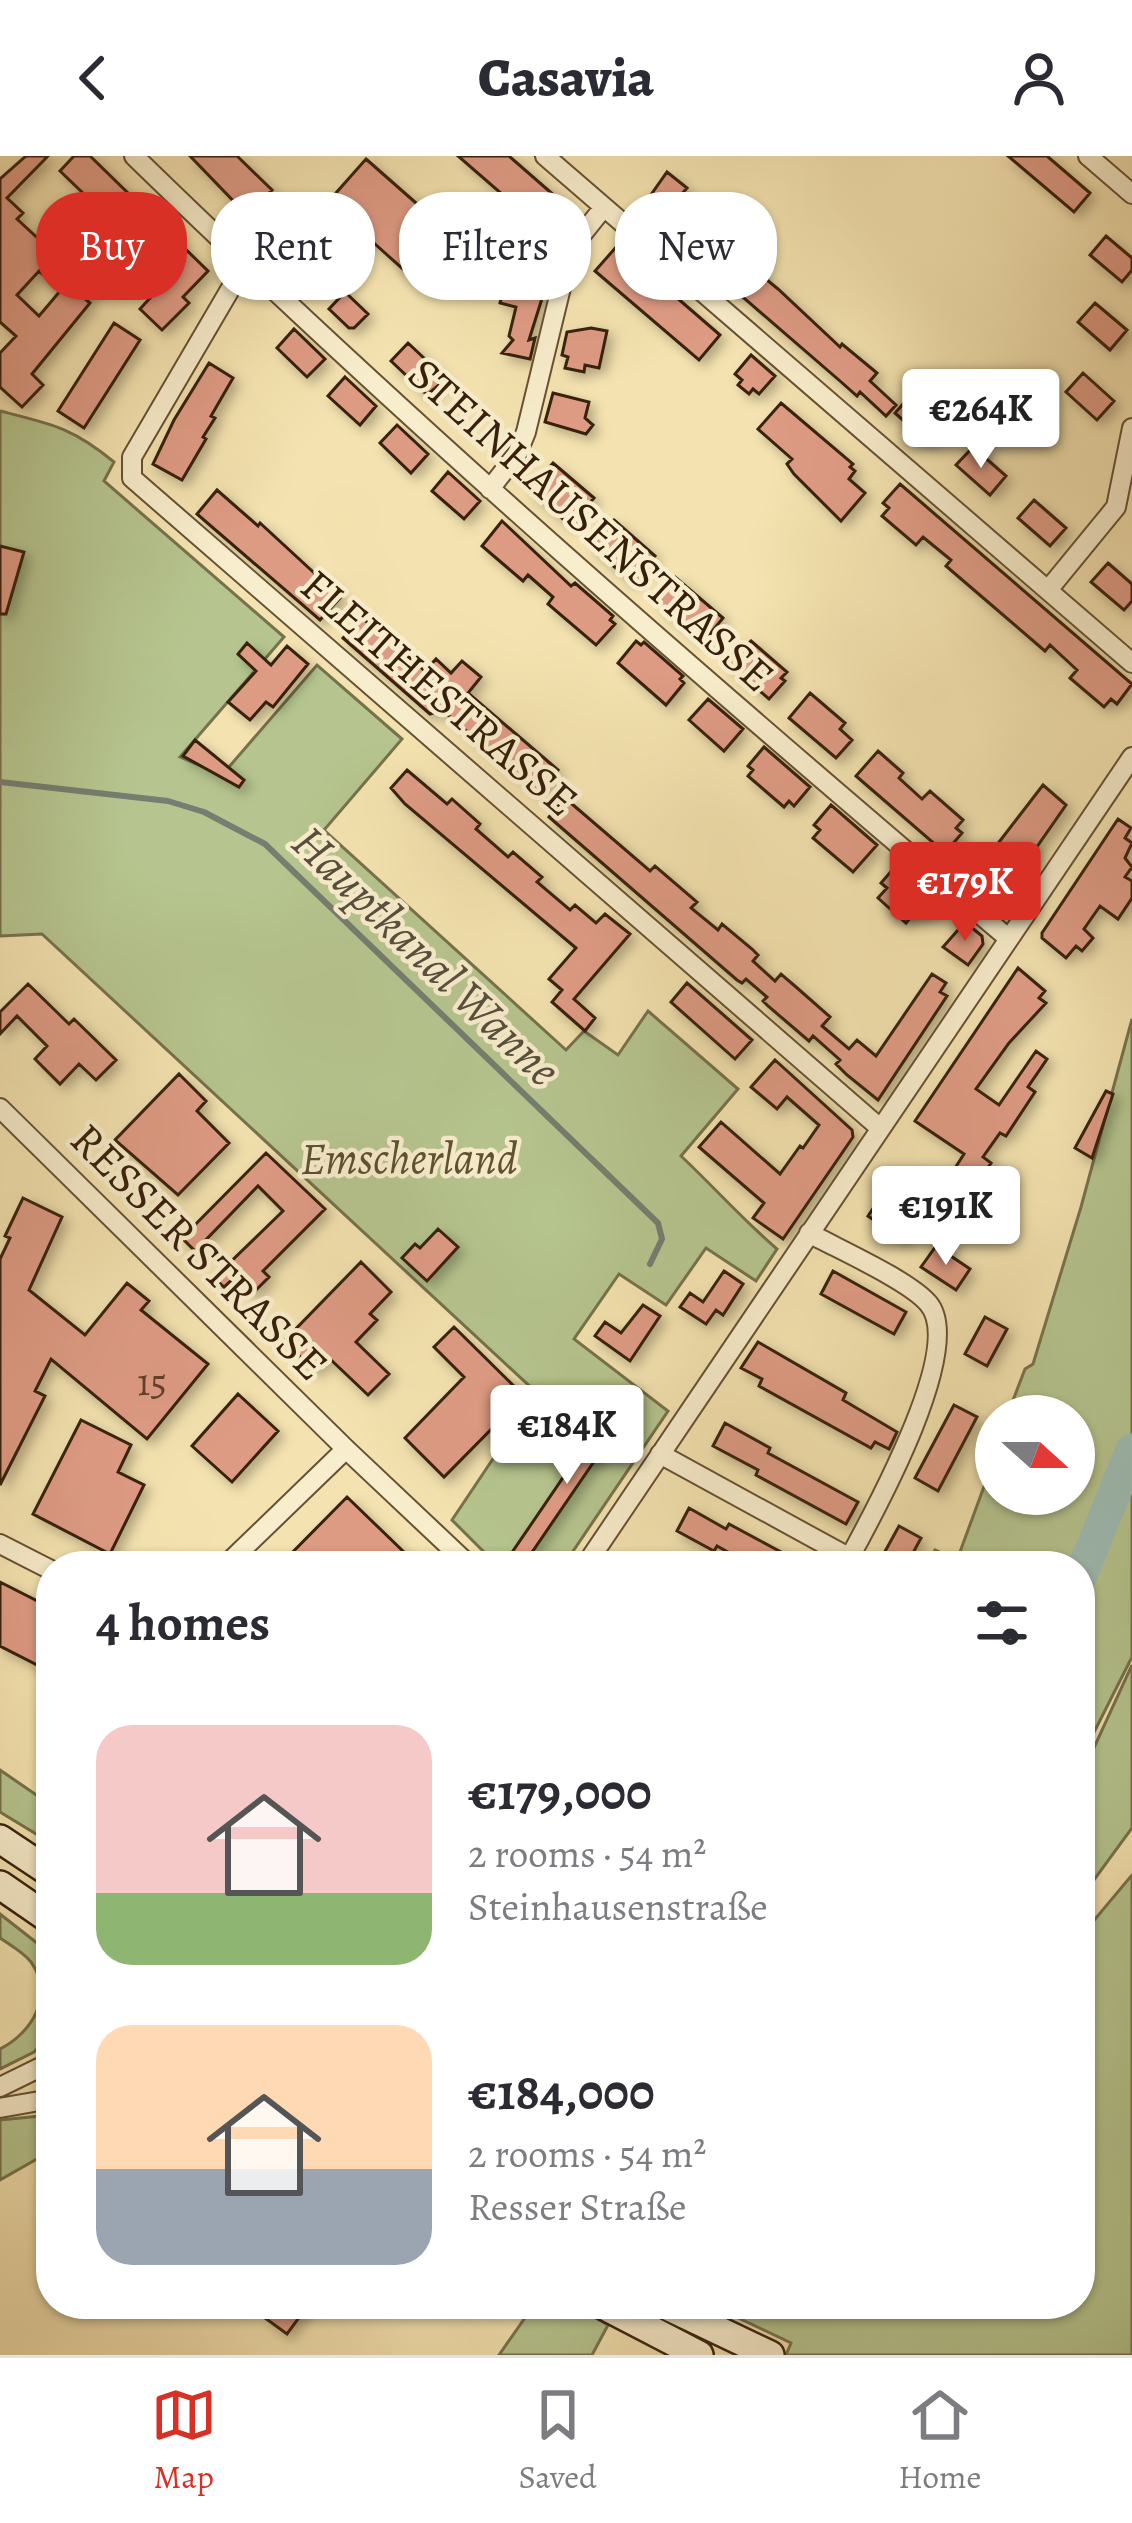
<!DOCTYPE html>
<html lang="en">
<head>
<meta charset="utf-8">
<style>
	:root { --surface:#fff; --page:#f2f2f3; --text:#2b2b33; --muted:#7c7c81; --line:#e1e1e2; --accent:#d93025 }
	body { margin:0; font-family:Alegreya,serif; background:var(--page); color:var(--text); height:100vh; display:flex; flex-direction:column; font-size:45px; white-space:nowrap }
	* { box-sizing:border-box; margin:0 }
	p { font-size:39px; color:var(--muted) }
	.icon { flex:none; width:66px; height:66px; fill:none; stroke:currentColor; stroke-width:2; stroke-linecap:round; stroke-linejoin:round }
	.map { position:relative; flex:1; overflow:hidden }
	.side { position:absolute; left:36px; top:1395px; width:1059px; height:768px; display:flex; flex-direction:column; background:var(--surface); border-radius:48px; box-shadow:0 3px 9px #0004 }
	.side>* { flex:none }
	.top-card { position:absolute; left:36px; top:36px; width:1062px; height:108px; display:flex; gap:24px }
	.needle { width:78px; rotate:111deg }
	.controls { position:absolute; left:975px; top:1239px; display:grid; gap:24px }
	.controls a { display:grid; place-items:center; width:120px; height:120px; border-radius:50%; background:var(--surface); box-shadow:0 3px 9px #0004; font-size:60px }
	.price { position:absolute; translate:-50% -102px; padding:0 27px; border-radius:12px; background:#fff; color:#222; font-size:39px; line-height:78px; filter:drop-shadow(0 3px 6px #0008) }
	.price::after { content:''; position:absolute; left:50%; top:72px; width:36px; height:27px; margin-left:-18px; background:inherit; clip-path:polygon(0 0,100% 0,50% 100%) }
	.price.on { background:var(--accent); color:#fff }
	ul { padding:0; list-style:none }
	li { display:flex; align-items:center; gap:36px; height:300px; padding:0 60px }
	li span { display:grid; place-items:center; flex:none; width:336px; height:240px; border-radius:36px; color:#555 }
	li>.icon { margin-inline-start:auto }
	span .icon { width:144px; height:144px; fill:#fffc; stroke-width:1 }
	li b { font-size:51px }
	h2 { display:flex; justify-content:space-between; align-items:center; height:144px; padding:0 60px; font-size:51px }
	.tag { padding:0 42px; border-radius:48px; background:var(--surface); box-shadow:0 3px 9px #0004; font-size:42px; line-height:108px }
	.tag.on { background:var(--accent); color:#fff }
	header { display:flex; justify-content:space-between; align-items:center; height:156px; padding:0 60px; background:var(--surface); font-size:54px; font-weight:800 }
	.tabs { display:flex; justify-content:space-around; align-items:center; height:168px; border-top:3px solid var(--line); background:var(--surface); font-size:33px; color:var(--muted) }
	.tabs a { display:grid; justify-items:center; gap:6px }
	.tabs .on { color:var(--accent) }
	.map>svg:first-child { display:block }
	.green { fill:#b6c58f; stroke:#76724c; stroke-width:3 }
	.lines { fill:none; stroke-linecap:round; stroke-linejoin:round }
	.stream { stroke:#757e70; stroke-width:6 }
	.river { stroke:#9ebdb4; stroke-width:33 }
	.building { fill:#de9b84; stroke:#37200a; stroke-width:3; fill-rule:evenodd; filter:url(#shadow) }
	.street-casing { stroke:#665134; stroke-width:22 }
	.secondary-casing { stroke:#37200a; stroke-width:32 }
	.street { stroke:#f8edcc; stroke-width:18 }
	.secondary { stroke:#f8edcc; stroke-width:27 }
	.labels { text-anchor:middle; stroke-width:9; stroke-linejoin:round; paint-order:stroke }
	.number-label { font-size:39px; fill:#613f28 }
	.street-label { font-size:45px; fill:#37200a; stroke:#f8edcc }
	.park-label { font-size:45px; font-style:italic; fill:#5d5232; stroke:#f8edcc }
	.water-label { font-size:48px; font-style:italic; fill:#564f3d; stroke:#f8edcc }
</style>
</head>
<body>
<header><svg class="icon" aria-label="back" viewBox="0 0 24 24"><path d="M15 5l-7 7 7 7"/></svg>Casavia<svg class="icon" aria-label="person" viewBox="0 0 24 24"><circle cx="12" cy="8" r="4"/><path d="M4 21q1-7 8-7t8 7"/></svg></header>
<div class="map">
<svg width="1132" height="2199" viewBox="0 0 1132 2199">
	<defs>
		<filter id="shadow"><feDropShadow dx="5.5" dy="5.5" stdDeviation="6" flood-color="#0004"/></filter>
	</defs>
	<rect width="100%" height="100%" fill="#f4e3b0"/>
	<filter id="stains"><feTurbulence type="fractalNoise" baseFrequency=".00167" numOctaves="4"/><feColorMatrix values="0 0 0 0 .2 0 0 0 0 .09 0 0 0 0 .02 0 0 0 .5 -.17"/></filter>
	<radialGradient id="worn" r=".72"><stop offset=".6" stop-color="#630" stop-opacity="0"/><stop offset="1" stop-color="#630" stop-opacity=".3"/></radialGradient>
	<path class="green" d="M0,255C51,268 72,271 114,306L104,325L284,481L180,601L222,619L317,509L402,583L324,674L566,894L584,875L618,899L648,855L738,933L681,1000C714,1031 742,1063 777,1093L756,1125L706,1092L666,1149L619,1118L574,1183L668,1255L563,1410H498L452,1364L537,1237L42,778L0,780Z
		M1132,863V1501L1080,1604V1410H927L935,1394L957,1404L996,1298V1338H1074V1260H1007L1025,1213L1033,1208L1081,1051Z
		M1132,1509V1672L1080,1743V1622Z
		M0,1614L51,1649V1687L0,1656Z
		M1132,1719V2199H786L791,2187L709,2148H1080V1781Z
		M0,1758L51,1798V1879L34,1896L0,1913V1893C32,1877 55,1839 31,1806C23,1796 10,1789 0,1782Z
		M51,1959V1995L0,2024V1964Z
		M519,2148H571L608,2169L592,2199H499L529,2156Z"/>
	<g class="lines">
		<path class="stream" d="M0,626L168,645L204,656L265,688L658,1067L662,1083L650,1108"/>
		<path class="river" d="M1080,1421L1132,1294"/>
	</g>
	<path class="building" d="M26,0H48L7,42L23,57L17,63L69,111L83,94L107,114L84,142L90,147L32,218L43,229L22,251L0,231V197L16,180L0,166V23ZM39,115L61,134L39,160L17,139Z
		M74,0H90L208,115L183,141L189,147L162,174L140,153L160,131L154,125L164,115L60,15Z
		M190,0H237L272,34L247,59Z
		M458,0H509L564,48L542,73Z
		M1008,0H1047L1090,37L1074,56Z
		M366,3L441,69L403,113L328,46Z
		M667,16L687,32L674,47L778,133L840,191L842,188L877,217L870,225L896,249L886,260L860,236L857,240L840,225L641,53Z
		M1106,80L1132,102V114L1122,126L1090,99Z
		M291,85L324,116L308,133L275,102Z
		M617,90L720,179L699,204L595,115Z
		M509,111L549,120L529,184L535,182L530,203L502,197L513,184L509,180L516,151L500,147Z
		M345,136L368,158L354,172H349L329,153Z
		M1095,147L1127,174L1110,194L1078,166Z
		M114,167L140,184L84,272L58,255Z
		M591,172L607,175L599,212L585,209L584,216L565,212L568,201L562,199L567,176Z
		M294,173L325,203L307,221L277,192Z
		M408,187L446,223L427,239L391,205Z
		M751,199L775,220L759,238L753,233L749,238L738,229L742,224L735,218Z
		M209,207L233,222L211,260L215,262L203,281L206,283L182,324L153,308L174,264Z
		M1083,217L1114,245L1097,264L1066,236Z
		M345,221L376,250L360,269L328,240Z
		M553,237L589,246L585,262L593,269L586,278L545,266Z
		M912,238L944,267L928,286L895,257Z
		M781,247L853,308L850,311L855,315L849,323L865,337L841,365L794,318L787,308L792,303L758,273Z
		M397,269L428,298L411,317L380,287Z
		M973,291L1006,320L990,339L956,309Z
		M553,307L594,342L570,369L529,334Z
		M448,316L480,345L464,363L432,335Z
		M900,328L1132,528L1117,548L1111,543L1104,551L1070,522L1077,514L1050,489L1045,495L946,410L951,404L929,386L923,381L916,389L882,360L889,352L883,347Z
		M217,334L258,370L260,367L323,425L325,422L337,433L334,435L341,441L320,464L197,358Z
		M1034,344L1066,372L1050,390L1018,362Z
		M614,364L655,400L632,426L590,390Z
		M502,365L571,430L575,427L613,460L610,464L615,468L596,489L548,448L553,441L528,419L523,425L482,390Z
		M0,390L24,396L6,458H0Z
		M1108,407L1132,428V445L1124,454L1091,426Z
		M675,421L723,462L705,484L700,480L698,483L659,449L661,446L657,442Z
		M361,461L425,515L436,503L451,517L462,505L481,521L468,537L558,614L539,637L442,554L430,558L343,482Z
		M636,485L641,489L644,486L683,520L680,523L684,527L666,549L618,507Z
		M751,485L787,516L781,522L785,525L769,543L725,505L740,487L745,491Z
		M247,487L271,509L287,490L308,508L273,551L266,546L250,564L228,546L256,515L238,498Z
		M810,537L845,567L840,573L852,584L836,602L789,562Z
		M708,543L743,573L724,595L689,564Z
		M195,584L244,624L239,631L183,600Z
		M764,591L810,631L794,650L789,645L784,651L748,620L753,614L748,610Z
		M878,595L903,617L899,622L922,643L930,635L963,664L956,672L962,677L945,697L856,620Z
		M407,614L447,648L452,643L480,668L476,673L508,701L513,696L542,721L537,726L570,754L575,749L596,767L605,758L630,778L574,843L595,862L585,875L552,846L562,834L549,823L576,792L405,648L391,632Z
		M1043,629L1066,649L1004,738L981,718L1000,693L996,690Z
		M565,642L650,715L655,710L697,746L691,752L718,774L722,768L752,793L758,799L753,805L775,825L781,818L796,831L830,861L822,870L849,893L857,884L876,900L932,818L946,827L940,836L947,840L878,944L847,919L836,908L840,904L813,880L809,885L768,850L763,845L767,841L746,823L742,827L737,824L549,661Z
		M831,649L877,689L853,716L813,682L820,674L814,669Z
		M1118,663L1131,672L1125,682L1132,687L1125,702L1132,711L1125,721L1132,725V742L1118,763L1100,750L1084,773L1093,782L1082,795L1076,790L1066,802L1042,782V777Z
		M894,712L901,718L903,712L933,737L927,741L934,747L922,761L915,756L906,767L878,742L887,732L881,727Z
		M965,766L982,780L983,788L968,809L943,791Z
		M1018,812L1045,835L1039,842L1046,847L1009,887L976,933L999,949L1036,895L1047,903L1028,931L1035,936L1006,980L1000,977L983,1001L991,1007L970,1038L948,1023L964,998L915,965Z
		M687,827L752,884L735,903L671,846Z
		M28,828L69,868L74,863L116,904L96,924L79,908L60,928L35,903L47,890L17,860L0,878V856Z
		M775,904L852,974L853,981L783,1083L753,1062L764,1047L699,991L721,966L780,1018L800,990L803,992L819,969L787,941L777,953L751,931Z
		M179,918L206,945L197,955L229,987L178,1039L115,984Z
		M1106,935L1113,938L1092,1002L1075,992Z
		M266,997L325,1053L263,1115L269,1121L253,1137L236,1120L224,1131L214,1122L283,1055L258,1030L195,1095L182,1082Z
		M882,1039L917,1062L903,1084L868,1060Z
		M23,1042L62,1061L29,1134L85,1179L127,1127L149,1145L141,1154L208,1208L147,1283L51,1203L35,1235L45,1240L0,1329V1103L10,1082L5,1080Z
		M438,1073L458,1091L427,1125L402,1102L415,1088L420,1092Z
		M936,1090L970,1113L956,1134L921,1111Z
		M361,1106L391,1136L370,1158L377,1164L356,1186L389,1218L368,1239L329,1202L315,1215L284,1185Z
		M724,1115L743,1128L723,1159L716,1154L706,1168L680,1151L690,1137L703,1146Z
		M833,1115L906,1156L894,1178L821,1138Z
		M643,1149L660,1160L630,1205L595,1180L605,1166L621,1177Z
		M985,1161L1007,1173L987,1210L965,1198Z
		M454,1171L524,1240L444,1321L405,1282L464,1221L434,1191Z
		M758,1186L846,1237L843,1244L897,1276L889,1293L875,1286L871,1292L759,1230L762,1223L741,1212Z
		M238,1238L278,1275L232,1326L192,1290Z
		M954,1249L977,1261L938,1335L915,1322Z
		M607,1257L621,1266L526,1405L513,1395Z
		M81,1264L131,1289L118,1316L144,1329L110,1398L33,1358Z
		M725,1267L770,1292L768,1297L858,1346L846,1368L756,1319L758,1314L713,1290Z
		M347,1341L407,1399L396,1410H279Z
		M689,1352L726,1373L729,1368L807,1410H753L717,1390L714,1395L677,1375Z
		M899,1370L921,1382L906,1410H877Z
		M0,1426L51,1452V1516L0,1490Z
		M275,2148H309L287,2178L265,2162Z"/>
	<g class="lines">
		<g class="street-casing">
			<path id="street" d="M134,0C414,273 710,529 1008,782
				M545,0L1132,507
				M1088,0L1132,38
				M245,108L132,301V322L880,972
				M490,333L517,298L526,276L568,103L576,86L604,51
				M1048,434L1116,351L1132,272
				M0,952L346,1293L470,1410
				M809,1077C838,1093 908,1124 928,1147C967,1191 870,1364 845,1410
				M660,1298L850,1402
				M0,1388L51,1414
				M225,1410L346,1293
				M585,1410L1132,601
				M0,1931L51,1906
				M0,1952L51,1943"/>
		</g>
		<g class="secondary-casing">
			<path id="secondary" d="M0,1683L51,1717
				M0,1729L51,1764
				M601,2148L699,2199
				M663,2148L770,2199"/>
		</g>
		<use href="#street" class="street"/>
		<use href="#secondary" class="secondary"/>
	</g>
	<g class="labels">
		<g class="number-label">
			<text x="152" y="1239">15</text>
		</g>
		<g class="street-label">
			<text transform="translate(592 368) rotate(42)" y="16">STEINHAUSENSTRASSE</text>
			<text transform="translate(440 536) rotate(41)" y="16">FLEITHESTRASSE</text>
			<text transform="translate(200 1095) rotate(45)" y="16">RESSER STRASSE</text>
		</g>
		<g class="park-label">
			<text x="409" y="1017">Emscherland</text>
		</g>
		<g class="water-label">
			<text transform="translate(427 799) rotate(44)" y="17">Hauptkanal Wanne</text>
		</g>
	</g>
	<rect width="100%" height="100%" filter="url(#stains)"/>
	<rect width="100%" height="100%" fill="url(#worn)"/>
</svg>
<div class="controls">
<a><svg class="needle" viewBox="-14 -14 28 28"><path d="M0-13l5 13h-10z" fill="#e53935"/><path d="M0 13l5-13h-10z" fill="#7c7c81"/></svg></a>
</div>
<b class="price" style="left:981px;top:315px">€264K</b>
<b class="price on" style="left:965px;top:788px">€179K</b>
<b class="price" style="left:946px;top:1112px">€191K</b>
<b class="price" style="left:567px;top:1331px">€184K</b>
<div class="top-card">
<a class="tag on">Buy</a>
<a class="tag">Rent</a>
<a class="tag">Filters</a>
<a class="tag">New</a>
</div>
<section class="side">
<h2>4 homes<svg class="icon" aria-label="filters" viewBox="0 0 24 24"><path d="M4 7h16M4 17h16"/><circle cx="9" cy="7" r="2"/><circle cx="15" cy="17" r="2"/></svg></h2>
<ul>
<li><span style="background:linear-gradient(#f6c9c9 70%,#8fb573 0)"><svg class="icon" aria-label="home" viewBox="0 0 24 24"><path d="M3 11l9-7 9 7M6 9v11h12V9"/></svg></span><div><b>€179,000</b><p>2 rooms · 54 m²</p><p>Steinhausenstraße</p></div></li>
<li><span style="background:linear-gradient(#ffd9b3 60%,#9aa5b1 0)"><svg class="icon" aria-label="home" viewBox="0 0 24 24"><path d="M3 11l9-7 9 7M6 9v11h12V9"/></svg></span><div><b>€184,000</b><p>2 rooms · 54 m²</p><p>Resser Straße</p></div></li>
</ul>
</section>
</div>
<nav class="tabs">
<a class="on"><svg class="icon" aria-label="map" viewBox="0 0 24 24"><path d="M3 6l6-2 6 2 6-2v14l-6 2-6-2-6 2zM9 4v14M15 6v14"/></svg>Map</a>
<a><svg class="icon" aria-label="saved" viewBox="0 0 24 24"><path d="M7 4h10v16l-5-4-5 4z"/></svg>Saved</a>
<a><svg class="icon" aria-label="home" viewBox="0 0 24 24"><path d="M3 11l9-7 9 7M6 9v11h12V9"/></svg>Home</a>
</nav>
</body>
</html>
